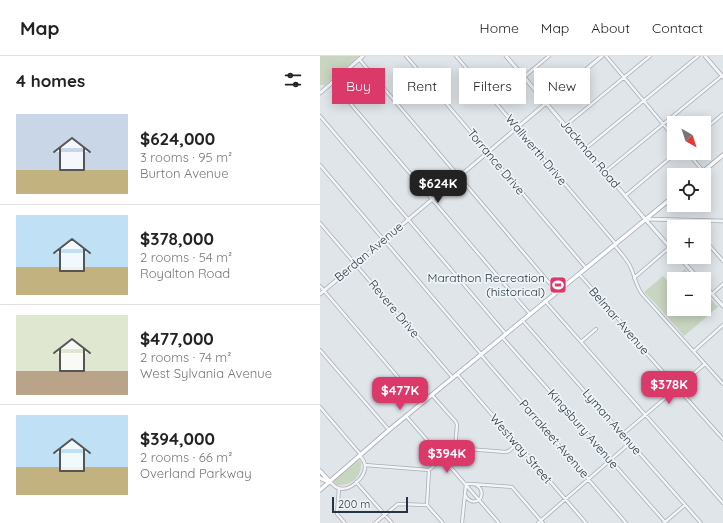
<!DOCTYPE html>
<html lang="en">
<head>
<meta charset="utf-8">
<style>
	:root { --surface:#fff; --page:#f6f6f6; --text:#222; --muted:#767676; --line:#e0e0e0; --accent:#db3969 }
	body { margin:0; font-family:Quicksand,sans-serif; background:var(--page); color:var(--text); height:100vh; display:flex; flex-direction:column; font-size:15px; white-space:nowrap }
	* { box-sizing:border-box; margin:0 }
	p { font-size:13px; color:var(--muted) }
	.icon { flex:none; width:22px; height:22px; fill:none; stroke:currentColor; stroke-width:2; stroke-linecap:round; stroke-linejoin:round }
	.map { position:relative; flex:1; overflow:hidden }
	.details { display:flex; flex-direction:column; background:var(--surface); width:320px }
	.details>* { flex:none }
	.banner { position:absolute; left:12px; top:12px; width:331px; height:36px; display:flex; gap:8px }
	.needle { width:26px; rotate:141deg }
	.buttons { position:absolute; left:347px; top:60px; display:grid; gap:8px }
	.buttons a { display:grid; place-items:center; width:44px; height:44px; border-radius:0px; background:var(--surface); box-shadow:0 2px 10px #0003; font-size:20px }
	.scale { position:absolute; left:12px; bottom:10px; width:76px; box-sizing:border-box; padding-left:4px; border:2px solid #273543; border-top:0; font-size:11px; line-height:14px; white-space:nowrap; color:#273543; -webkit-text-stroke:3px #eff4f7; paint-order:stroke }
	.price { position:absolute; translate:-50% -34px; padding:0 9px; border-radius:8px; background:var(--accent); color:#fff; font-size:13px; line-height:26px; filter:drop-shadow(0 1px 2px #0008) }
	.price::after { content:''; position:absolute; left:50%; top:24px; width:12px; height:9px; margin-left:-6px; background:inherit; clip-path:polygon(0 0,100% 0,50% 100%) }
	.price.active { background:#222; color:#fff }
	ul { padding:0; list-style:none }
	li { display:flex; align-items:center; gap:12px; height:100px; padding:0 16px }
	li+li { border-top:1px solid var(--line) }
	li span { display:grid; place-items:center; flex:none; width:112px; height:80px; border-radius:0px; color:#555 }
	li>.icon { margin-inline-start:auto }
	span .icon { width:48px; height:48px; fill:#fffc; stroke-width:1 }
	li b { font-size:17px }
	h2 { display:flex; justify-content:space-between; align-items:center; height:48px; padding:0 16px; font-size:17px }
	.tag { padding:0 14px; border-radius:0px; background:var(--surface); box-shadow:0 2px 10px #0003; font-size:14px; line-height:36px }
	.tag.active { background:var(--accent); color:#fff }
	header { display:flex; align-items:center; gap:24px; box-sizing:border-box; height:56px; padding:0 20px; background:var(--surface); border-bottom:1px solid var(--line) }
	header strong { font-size:19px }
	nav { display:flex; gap:22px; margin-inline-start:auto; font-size:14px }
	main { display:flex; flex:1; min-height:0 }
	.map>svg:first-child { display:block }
	.green { fill:#c8d5c0 }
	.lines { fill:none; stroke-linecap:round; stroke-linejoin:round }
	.minor-casing { stroke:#a5adb5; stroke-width:4 }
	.tertiary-casing { stroke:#a5adb5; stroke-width:4.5 }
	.secondary-casing { stroke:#a5adb5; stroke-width:5 }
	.minor { stroke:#f3f5f8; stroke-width:2.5 }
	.tertiary { stroke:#f3f5f8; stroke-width:3 }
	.secondary { stroke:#fff; stroke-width:3.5 }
	.labels { text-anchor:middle; stroke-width:3.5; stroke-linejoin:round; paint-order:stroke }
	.street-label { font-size:12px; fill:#273543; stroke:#eff4f7 }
	.poi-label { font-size:12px; fill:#273543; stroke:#eff4f7; text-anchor:end }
</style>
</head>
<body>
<header>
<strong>Map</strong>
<nav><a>Home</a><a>Map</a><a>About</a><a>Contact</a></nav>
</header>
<main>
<section class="details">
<h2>4 homes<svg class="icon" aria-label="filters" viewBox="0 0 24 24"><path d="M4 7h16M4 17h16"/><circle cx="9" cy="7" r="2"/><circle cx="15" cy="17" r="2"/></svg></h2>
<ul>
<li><span style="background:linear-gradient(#c9d6e8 70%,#c2b280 0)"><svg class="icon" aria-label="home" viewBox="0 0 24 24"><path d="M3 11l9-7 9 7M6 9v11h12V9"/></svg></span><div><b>$624,000</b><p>3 rooms · 95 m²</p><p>Burton Avenue</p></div></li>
<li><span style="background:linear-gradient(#bfe0f5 65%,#c2b280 0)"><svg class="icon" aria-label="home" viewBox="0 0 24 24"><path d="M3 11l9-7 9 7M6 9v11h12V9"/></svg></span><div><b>$378,000</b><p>2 rooms · 54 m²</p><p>Royalton Road</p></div></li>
<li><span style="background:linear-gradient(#dfe7d0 70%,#b9a48a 0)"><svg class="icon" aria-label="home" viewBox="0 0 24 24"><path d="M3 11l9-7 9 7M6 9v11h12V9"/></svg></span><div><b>$477,000</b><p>2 rooms · 74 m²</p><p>West Sylvania Avenue</p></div></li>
<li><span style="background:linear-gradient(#bfe0f5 65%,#c2b280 0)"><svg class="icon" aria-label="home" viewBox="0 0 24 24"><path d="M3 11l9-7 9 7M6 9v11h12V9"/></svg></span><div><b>$394,000</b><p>2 rooms · 66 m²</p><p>Overland Parkway</p></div></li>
</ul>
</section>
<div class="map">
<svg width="403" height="467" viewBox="0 0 403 467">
	<rect width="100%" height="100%" fill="#e0e5ea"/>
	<path class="green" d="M0,0H39L5,29H0Z
		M365,213L373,223H354V253H384V235L396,249L399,250L364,280L334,246L324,236L343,220L349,227Z
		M39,404L41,405C42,421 32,430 16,429L14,427L15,424Z"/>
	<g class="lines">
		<g class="minor-casing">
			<path id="minor" d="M86,0L266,212
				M136,0L296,188
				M286,0L354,81
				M39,3L237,236
				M204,21L229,0
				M12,26L210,258
				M0,60L186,278
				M245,70L330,0
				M384,74L403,58
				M265,93L378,0
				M368,97L383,115
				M0,109L161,298
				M285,116L403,19
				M305,140L356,97
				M367,165L373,171
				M0,167L133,322
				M384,183L403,205
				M294,189C300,196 307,203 311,212C315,221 316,230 322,238L403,328
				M259,218L292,255L318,288L403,383
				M314,222L350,191
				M0,230L101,348
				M392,238L403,228
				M225,245L403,447
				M202,264L381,467
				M182,281L345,466
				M261,286L276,273
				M0,294L69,374
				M374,295L403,269
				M161,299L306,467
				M137,318L266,467
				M112,339L136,366L137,369L135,392
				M0,351L41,399
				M86,360L179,467
				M303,378L385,308
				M45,409L109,414L135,392L186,396L189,395L197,388
				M109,414L107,449L123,467
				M10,426C12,428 15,431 18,432C29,436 45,422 45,411C45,406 43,403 40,400
				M36,426L72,467
				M19,432L17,458L25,467
				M145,439C148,445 154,448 160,443C163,438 162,432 156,429
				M55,467L78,448L107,449
				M142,467L146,428H151L192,431L223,467
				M218,467L310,387
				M344,467L365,449"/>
		</g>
		<g class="tertiary-casing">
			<path id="tertiary" d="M186,0L325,163L354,196
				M385,0L403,21
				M0,37L43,0
				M325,163L403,165
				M359,201L379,223
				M384,229L403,250
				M0,238L282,0"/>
		</g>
		<g class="secondary-casing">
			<path id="secondary" d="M379,119L403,99
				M0,415L10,426
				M0,422L9,426
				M0,434L69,374L354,140"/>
		</g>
		<use href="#minor" class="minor"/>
		<use href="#tertiary" class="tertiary"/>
		<use href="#secondary" class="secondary"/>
	</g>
	<defs>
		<g id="stadium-square" transform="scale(0.9)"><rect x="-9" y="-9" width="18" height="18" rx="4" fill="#db3969" stroke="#eff4f7"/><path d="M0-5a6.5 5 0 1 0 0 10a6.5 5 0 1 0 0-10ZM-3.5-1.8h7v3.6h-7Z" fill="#fff"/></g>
	</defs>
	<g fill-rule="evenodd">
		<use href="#stadium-square" x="238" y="229"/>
	</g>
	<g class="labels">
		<g class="street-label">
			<text transform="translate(216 94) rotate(50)" y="4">Wallwerth Drive</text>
			<text transform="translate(270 98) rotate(50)" y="4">Jackman Road</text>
			<text transform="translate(176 106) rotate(50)" y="4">Torrance Drive</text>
			<text transform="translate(49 196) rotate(-40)" y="4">Berdan Avenue</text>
			<text transform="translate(74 253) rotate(50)" y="4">Revere Drive</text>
			<text transform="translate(299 265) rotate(49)" y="4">Belmar Avenue</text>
			<text transform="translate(292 366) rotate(49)" y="4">Lyman Avenue</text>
			<text transform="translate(263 373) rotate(49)" y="4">Kingsbury Avenue</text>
			<text transform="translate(234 383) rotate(49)" y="4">Parrakeet Avenue</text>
			<text transform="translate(201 393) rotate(49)" y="4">Westway Street</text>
		</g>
		<g class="poi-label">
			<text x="225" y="226">Marathon Recreation<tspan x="225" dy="14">(historical)</tspan></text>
		</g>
	</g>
</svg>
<div class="buttons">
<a><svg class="needle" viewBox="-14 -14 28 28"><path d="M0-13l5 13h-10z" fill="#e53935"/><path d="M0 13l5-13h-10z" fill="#767676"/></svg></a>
<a><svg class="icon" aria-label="locate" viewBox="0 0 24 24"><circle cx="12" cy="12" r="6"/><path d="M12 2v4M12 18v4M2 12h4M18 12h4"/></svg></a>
<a>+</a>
<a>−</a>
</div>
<div class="scale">200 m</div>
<b class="price active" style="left:118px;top:148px">$624K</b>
<b class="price" style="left:349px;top:349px">$378K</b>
<b class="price" style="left:80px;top:355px">$477K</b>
<b class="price" style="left:127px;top:418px">$394K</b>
<div class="banner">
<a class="tag active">Buy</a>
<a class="tag">Rent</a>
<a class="tag">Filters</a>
<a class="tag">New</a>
</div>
</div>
</main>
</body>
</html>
